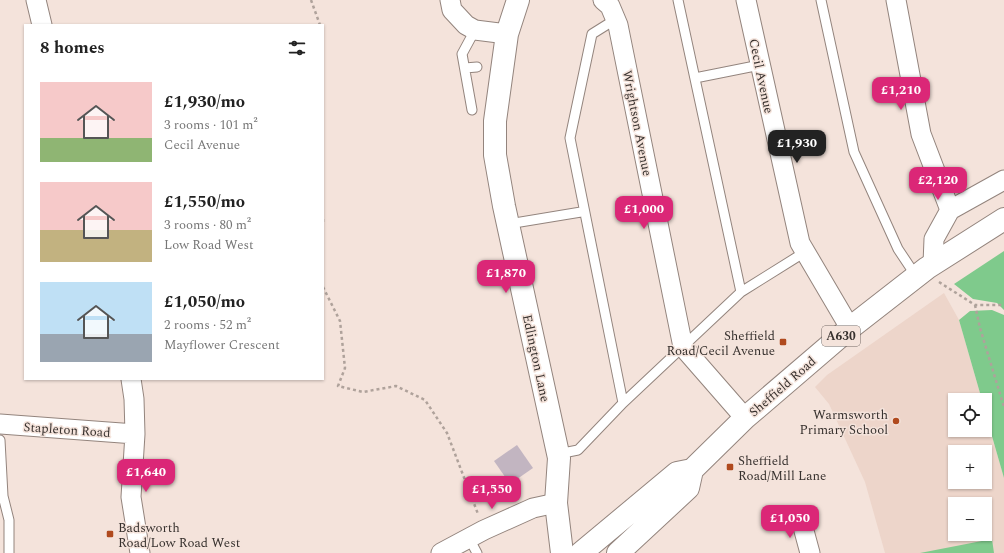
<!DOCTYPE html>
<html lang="en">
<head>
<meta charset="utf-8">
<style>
	:root { --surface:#fff; --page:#f6f6f6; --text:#222; --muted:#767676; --accent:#db2777 }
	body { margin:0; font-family:Spectral,serif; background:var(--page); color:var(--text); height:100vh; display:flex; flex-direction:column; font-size:15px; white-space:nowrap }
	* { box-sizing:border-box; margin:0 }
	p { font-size:13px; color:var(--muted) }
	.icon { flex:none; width:22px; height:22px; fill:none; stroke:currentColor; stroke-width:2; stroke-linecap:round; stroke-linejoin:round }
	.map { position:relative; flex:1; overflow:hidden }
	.panel { position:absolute; left:24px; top:24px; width:300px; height:356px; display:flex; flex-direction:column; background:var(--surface); border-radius:0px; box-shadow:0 1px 3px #0004 }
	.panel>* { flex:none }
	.tools { position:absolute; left:948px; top:393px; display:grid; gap:8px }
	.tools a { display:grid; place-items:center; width:44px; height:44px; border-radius:0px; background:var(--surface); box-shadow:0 1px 3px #0004; font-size:20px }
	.price { position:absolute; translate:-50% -34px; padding:0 9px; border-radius:8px; background:var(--accent); color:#fff; font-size:13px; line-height:26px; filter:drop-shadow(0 1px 2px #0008) }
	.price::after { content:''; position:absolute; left:50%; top:24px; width:12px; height:9px; margin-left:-6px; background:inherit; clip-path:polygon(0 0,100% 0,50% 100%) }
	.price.active { background:#222; color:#fff }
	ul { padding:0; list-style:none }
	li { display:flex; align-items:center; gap:12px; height:100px; padding:0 16px }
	li span { display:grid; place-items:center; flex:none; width:112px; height:80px; border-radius:0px; color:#555 }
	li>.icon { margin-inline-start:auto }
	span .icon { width:48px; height:48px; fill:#fffc; stroke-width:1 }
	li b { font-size:17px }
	h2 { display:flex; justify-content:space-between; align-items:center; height:48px; padding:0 16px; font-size:17px }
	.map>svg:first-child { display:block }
	.built { fill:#edd5ca; fill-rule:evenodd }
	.green { fill:#7fca8c }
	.building { fill:#c2b5c1 }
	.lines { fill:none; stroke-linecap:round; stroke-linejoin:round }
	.service-casing { stroke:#93847d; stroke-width:11 }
	.minor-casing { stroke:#93847d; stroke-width:21 }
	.secondary-casing { stroke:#93847d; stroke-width:24 }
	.primary-casing { stroke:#93847d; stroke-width:24 }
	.path { stroke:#afa29b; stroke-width:2.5; stroke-dasharray:3 3; stroke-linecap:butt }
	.service { stroke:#fff; stroke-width:9 }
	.minor { stroke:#fff; stroke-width:19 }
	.secondary { stroke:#fff; stroke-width:22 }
	.primary { stroke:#fff; stroke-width:22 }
	.poi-dot { fill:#b04a1e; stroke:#f4e3db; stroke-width:1.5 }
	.labels { text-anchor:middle; stroke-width:3; stroke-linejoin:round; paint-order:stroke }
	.shield { fill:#f4e3db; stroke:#706662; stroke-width:1 }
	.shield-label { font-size:12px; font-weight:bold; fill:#37312e }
	.street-label { font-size:13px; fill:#37312e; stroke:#f4e3db }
	.poi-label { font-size:13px; fill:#37312e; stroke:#f4e3db; text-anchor:end }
</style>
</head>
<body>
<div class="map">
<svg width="1004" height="553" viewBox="0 0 1004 553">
	<rect width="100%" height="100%" fill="#f4e3db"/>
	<path class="built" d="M944,293L959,320L982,400H955V430H985V412L1004,478V553H885L865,482L829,404L815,387L827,375ZM955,452H985V482H955ZM955,504H985V534H955Z"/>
	<path class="green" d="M1004,251V310L997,303L973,299L954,284Z
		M992,310L1004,315V478L985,412V400H982L959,320L970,311Z
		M992,539L994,553H920Z"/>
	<path class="building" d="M517,445L533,468L510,484L494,461Z"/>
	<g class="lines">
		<g class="service-casing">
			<path id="service" d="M821,0L854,152L898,249L916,276
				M616,19L592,34L570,138L623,403
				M465,68L477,67
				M695,78L760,65
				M472,110L462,54L475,30
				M508,224L581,212L584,213
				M741,292L805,252
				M0,440L3,496L9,520V553
				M558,454L578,450L623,403L741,292L678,0
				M469,538L477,553"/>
		</g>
		<g class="minor-casing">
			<path id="minor" d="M36,0L42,25
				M450,0L452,10L466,25L475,30L507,34
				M603,0L610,6L618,25L683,347L745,418
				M746,0L800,243L850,328
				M896,0L921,134L950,210
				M933,264L934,239L950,210L1004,180
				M131,379L134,399L135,434L131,497L140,553
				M0,424L135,434
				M800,516L810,553
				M441,553L484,530L533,508L556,503"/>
		</g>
		<g class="secondary-casing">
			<path id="secondary" d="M518,0L507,34L495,121V155L504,206L559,458L556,503L562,553"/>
		</g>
		<g class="primary-casing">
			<path id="primary" d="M581,553L677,473L692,470
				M618,553L688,488L692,470L745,418L850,328L927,268L1004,219"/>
		</g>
		<path class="path" d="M311,0L320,25
			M323,219V225
			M939,282L975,305H1004
			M323,287L340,321L345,368L338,386L363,392L396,386L425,400L447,433L478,514
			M975,305L980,328L1004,407"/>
		<use href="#service" class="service"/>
		<use href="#minor" class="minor"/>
		<use href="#secondary" class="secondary"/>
		<use href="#primary" class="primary"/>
	</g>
	<g class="poi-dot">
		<rect x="779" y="338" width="8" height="8" rx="2"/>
		<circle cx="896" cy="421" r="4"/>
		<rect x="726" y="463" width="8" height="8" rx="2"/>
		<rect x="106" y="530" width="8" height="8" rx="2"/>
	</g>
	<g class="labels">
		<rect class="shield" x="822" y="326" width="38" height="20" rx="3"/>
		<g class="shield-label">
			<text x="841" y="340">A630</text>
		</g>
		<g class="street-label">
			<text transform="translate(762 76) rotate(78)" y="5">Cecil Avenue</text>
			<text transform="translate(638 123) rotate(79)" y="5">Wrightson Avenue</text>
			<text transform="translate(537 358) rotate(78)" y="5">Edlington Lane</text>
			<text transform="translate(782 386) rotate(-41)" y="5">Sheffield Road</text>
			<text transform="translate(67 429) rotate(4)" y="5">Stapleton Road</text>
		</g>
		<g class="poi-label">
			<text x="775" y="340">Sheffield<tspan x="775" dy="15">Road/Cecil Avenue</tspan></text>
			<text x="888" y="419">Warmsworth<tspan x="888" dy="15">Primary School</tspan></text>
			<text x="738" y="465" text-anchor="start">Sheffield<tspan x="738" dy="15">Road/Mill Lane</tspan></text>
			<text x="118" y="532" text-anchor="start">Badsworth<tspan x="118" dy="15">Road/Low Road West</tspan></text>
		</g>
	</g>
</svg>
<div class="tools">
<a><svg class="icon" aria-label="locate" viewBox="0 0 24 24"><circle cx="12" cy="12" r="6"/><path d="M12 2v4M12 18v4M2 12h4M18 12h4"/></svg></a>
<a>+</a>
<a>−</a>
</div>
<b class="price" style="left:901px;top:111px">£1,210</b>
<b class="price active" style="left:797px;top:164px">£1,930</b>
<b class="price" style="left:938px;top:201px">£2,120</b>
<b class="price" style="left:644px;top:230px">£1,000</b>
<b class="price" style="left:506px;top:294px">£1,870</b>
<b class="price" style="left:146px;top:493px">£1,640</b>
<b class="price" style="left:492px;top:510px">£1,550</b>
<b class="price" style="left:790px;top:539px">£1,050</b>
<section class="panel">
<h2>8 homes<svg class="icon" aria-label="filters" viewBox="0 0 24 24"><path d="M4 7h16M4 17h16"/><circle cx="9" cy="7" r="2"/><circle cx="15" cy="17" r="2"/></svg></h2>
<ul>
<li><span style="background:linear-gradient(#f6c9c9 70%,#8fb573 0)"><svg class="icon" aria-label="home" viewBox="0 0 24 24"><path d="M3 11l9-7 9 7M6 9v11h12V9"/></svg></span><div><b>£1,930/mo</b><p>3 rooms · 101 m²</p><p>Cecil Avenue</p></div></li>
<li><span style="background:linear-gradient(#f6c9c9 60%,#c2b280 0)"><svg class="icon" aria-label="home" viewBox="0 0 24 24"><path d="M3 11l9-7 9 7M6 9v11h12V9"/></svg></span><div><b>£1,550/mo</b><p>3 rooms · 80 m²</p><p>Low Road West</p></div></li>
<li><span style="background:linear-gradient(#bfe0f5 65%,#9aa5b1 0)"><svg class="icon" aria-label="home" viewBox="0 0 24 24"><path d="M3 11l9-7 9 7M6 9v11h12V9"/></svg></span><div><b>£1,050/mo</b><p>2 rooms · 52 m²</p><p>Mayflower Crescent</p></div></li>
</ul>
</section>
</div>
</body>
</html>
